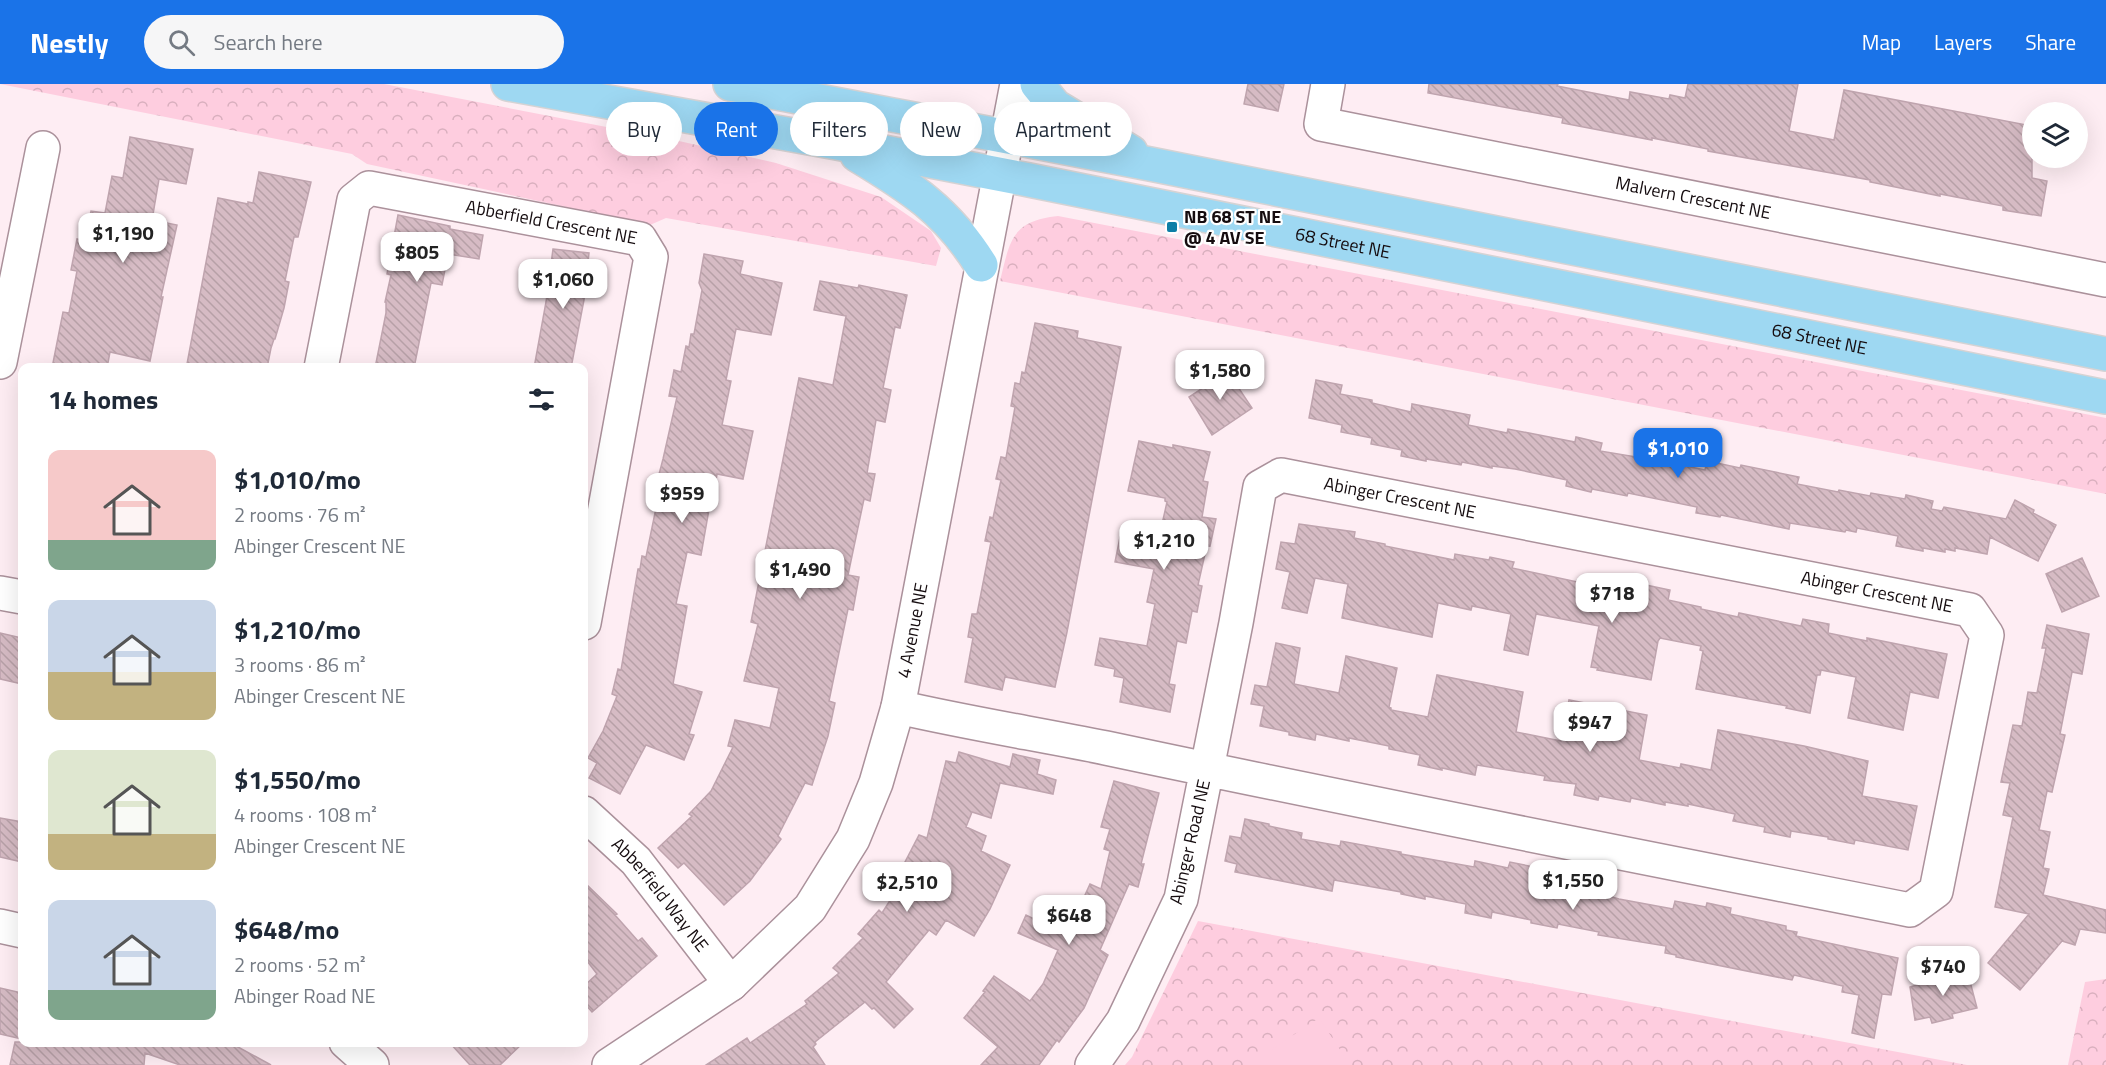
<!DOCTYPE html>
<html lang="en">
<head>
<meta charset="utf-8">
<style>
	:root { --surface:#fff; --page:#f6f6f7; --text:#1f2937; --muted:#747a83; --accent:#1a73e8 }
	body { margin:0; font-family:"Titillium Web",sans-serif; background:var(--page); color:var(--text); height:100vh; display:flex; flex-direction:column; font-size:22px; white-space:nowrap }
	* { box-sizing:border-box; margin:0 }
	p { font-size:20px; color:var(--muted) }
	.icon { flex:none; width:33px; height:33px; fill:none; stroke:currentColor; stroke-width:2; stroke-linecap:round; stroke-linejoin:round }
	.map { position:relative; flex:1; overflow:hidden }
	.details { position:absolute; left:18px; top:279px; width:570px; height:684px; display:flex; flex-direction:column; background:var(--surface); border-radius:12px; box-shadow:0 6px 24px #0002 }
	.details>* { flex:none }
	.hud { position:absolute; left:606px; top:18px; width:570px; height:54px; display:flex; gap:12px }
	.buttons { position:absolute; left:2022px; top:18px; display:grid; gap:12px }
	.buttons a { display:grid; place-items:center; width:66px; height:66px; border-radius:50%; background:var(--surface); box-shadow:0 6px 24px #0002; font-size:30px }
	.price { position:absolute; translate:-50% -51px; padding:0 14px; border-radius:12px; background:#fff; color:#222; font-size:20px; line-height:39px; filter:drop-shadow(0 2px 3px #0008) }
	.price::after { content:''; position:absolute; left:50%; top:36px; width:18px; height:14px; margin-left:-9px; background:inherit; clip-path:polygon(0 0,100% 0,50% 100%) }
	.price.selected { background:var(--accent); color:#fff }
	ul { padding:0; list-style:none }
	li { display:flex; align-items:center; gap:18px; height:150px; padding:0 30px }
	li span { display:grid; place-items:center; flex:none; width:168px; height:120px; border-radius:12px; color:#555 }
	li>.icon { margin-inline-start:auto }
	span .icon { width:72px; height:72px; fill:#fffc; stroke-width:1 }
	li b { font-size:26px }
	h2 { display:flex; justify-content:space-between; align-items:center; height:72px; padding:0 30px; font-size:26px }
	.pill { padding:0 21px; border-radius:27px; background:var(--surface); box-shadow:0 6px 24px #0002; font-size:21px; line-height:54px }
	.pill.selected { background:var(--accent); color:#fff }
	header { display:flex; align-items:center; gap:36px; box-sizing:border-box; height:84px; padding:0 30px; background:var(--accent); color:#fff }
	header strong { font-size:28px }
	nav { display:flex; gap:33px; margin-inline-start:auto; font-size:21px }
	.search { width:420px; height:54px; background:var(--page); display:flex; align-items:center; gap:15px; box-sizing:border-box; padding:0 21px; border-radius:33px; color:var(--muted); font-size:22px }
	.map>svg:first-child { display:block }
	.forest { fill:url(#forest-crowns) }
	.pitch { fill:#fecddf }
	.building { fill:url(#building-back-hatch); stroke:#bfa4ae; stroke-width:1.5 }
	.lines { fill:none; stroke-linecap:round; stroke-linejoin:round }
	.minor-casing { stroke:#ab919b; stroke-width:36 }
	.major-casing { stroke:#d5d3d4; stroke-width:36 }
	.minor { stroke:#fff; stroke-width:33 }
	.major { stroke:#9ed8f2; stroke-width:33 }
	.poi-dot { fill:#0d7ea6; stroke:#fff; stroke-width:2 }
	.labels { text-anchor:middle; stroke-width:4.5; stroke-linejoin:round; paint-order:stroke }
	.street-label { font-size:18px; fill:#150c0f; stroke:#fff }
	.poi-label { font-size:18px; font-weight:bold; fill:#150c0f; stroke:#fff; text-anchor:start }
</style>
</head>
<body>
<header>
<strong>Nestly</strong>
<div class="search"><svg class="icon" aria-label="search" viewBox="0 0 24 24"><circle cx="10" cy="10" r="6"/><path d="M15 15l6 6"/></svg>Search here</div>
<nav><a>Map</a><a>Layers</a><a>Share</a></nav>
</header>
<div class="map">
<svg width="2106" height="981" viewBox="0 0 2106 981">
	<defs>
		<pattern id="forest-crowns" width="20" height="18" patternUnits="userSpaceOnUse" patternTransform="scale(1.5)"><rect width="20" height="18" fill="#fecddf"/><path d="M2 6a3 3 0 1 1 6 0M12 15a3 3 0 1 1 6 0" fill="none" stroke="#d9afbe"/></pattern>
		<pattern id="building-back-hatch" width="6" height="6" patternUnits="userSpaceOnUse" patternTransform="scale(1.5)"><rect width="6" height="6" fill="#d6bbc4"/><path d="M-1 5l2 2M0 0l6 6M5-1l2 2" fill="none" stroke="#b7a0a7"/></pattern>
	</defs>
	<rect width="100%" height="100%" fill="#feedf3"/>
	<path class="forest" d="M0,0H384L679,57L776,79L881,113L931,147L941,164L936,182L666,134L650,141L367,80L352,70Z
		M1058,132L2106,334V410L1000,197C1010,157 1011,137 1058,132Z
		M1198,837L1967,981H1125L1132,973Z
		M2106,895V981H2068L2085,898Z"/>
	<path class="pitch" d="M1319,934L1350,981H1248Z"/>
	<path class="building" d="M1248,0H1284L1278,27L1244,20Z
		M1429,0H1558L1557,2L1629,16L1630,8L1669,15L1670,11L1685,14L1688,0H1798L1789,47L1834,56L1844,6L2032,42V94L2047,97L2041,132L2003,126V122L1940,110V112L1870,98V96L1708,67V65L1652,54V56L1562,39L1563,34L1428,9Z
		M130,53L193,65L186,100L159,95L152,136L177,141L161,213H163L150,277L110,268L107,284H52L63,228L69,229L77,187L71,186L77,155L85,157L91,127L105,129L112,92L123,94Z
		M259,88L311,98L298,153H294L285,197L289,198L284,224L275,255H274L271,264L267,284H204L187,280L218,114L248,120V118L253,119Z
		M398,131L450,142V145L483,151L479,175L448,170L442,201L431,199L414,284H375L386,229V218H385L391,191L387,190Z
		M553,165L589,169L584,216L571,284H534L546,218Z
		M704,170L743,177L740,190L782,199L771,251L736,245L726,296L731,297L722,341L753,347L743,395L717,390L716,397H714L701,471L687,468L676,520L687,522L673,600L702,608L689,650L694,651L684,676L646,661L620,710L589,694L597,679L588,674L603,647L617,612L612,610L618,585L621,586L638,485H640L642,472L646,473L656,424L650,423L654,398H657L663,375L677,313L669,312L674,286L681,288L686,262L689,263L691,250H694L702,206L699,199Z
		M820,197L858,204L859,201L907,211L900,244L895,243L883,304L891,306L885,338L876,336L867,389L875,390L870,417L864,415L848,491L859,493L853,526L848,525L829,617L835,619L828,652L812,701L805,699L778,752L781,755L750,797L724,821L684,779L678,784L658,764L692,732L689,730L711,707L733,663L728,662L735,636L770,644L779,604L744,597L758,540L751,538L799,294L833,301L846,232L814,226Z
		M1035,239L1078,247L1077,254L1121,263L1067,548L1055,603L1005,593L1002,606L965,598L973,554L968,553L972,530H977L991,458L985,457L990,433L993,434L1001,396L996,395L1001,373L1006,374L1015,323L1011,322L1015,299L1020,300L1022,288L1025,289Z
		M1224,282L1252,324L1212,351L1189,313L1206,302L1203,296Z
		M1316,296L1342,301L1340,310L1372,316V319L1411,328L1412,320L1470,331L1468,341L1507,349L1508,345L1575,358L1576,353L1602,359L1600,367L1642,374L1643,371L1666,376V378L1705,386L1707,377L1740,384L1741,381L1799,393L1797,400L1838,408L1839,406L1870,412L1871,409L1905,415L1906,411L1933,417L1931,425L1942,427L1944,423L2006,435L2015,416L2034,426L2033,429L2056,441L2038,477L1990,453L1987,470L1955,464V467L1945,465V468L1923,464V467L1896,462L1898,452L1857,444L1856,448L1846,446L1845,448L1790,439L1789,445L1721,431L1720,433L1696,429L1697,423L1628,409L1627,412L1592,405L1591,408L1566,402L1567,396L1515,385L1492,382V384L1462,378L1461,381L1426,375V377L1401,372L1402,366L1371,360L1372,354L1341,348L1342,341L1309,334Z
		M1139,357L1173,364V361L1210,368L1203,397L1208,398L1202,433L1216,435L1210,462L1207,461L1198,501L1202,502L1197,528L1192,527L1186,559L1177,557L1169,600L1175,601L1170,628L1120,618L1124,594L1114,592L1115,585L1095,581L1100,554L1147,562L1155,520L1147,518L1154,485L1115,478L1120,453L1153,459L1154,457L1158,458L1167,418L1165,417V414L1128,407Z
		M1299,440L1355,448L1354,454L1385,460V462L1454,476L1455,470L1489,476L1490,473L1514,478L1512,484L1582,499L1583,498L1612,504L1614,496L1646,501L1670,506L1668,516L1701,523V525L1738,533L1739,529L1801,542L1803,535L1829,540L1828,549L1867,557V554L1947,570L1938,614L1910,608L1903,646L1848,634L1856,593L1821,586L1820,591H1817L1810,629L1786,624L1787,622L1696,605L1703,567L1700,566L1701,562L1660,554L1658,557L1651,596L1597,586L1598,584L1591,583L1599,542L1536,530L1528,571L1504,566L1511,530L1472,522L1471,526L1438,519L1432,553L1342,534L1348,500L1315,494L1307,529L1282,524L1290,488L1276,485L1281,458L1295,460Z
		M2082,474L2099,512L2062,528L2046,490Z
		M2047,541L2089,550L2082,590L2072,588L2060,650L2065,651L2052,708L2047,707L2039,746L2050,748L2043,784L2049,785L2043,811L2106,826V849L2080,845L2075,861L2062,857L2020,906L1988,879L2029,830L1995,823L2013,733L2003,731L2010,699L2001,698L2013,641L2022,642L2028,608L2037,609L2046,564H2042Z
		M0,549L22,554V600L0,595Z
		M1276,559L1300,564L1294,600L1339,609L1346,572L1397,584L1389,623L1391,624V626L1428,633L1437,591L1523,608L1516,648L1561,657L1569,616L1647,631L1639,676L1680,684L1681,680L1711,686L1718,646L1804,662L1868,677L1862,712L1917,722L1908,766L1855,756L1854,760L1828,755V753L1791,747L1790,753L1764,748L1765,743L1733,737L1735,730L1688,720V722L1665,718V721L1631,714L1630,718L1599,712L1598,716L1574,711L1576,700L1544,696L1545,692L1477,681L1475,691L1442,684V686L1418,681L1420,671L1389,665V662L1349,654V657L1316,650L1315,656L1289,651V648L1260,642L1264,622L1251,620L1255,601L1267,603Z
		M959,668L1010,683L1013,670L1040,676L1037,690L1056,696L1053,710L1000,699L991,734L972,728L966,743L986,752L981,767L1010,781L990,825L974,852L946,836L936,851L929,846L886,898L913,925L894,944L874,924L872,925L865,918L815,958L816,960L813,963L825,981H706L747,954L750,959L807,920L805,917L839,889L833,884L863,854L858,850L879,826L882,829L912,782L905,778L919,751L927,754L946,677L956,679Z
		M1114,697L1159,709L1141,780H1144L1138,803L1129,800L1100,866L1108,871L1084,924L1059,958L1057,956L1039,981H981L998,963L964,934L985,908L983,907L994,892L1030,917L1043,900L1058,866L1018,849L1026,831L1065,850L1068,843L1070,844L1090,800L1101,805L1110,767L1104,765L1110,745L1101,743Z
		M0,734L22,738V778L0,773Z
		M1245,735L1269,740V742L1302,749L1301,755L1340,762L1341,757L1401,768V770L1474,783L1475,777L1508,784L1510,778L1534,783L1533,787L1567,794L1565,802L1598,808V809L1619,815L1673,825L1675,817L1706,823L1707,819L1731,824L1730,830L1786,842V846L1797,848L1796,852L1898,874L1891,911L1882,910L1874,954L1852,949L1859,911L1842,908L1843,902L1794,891L1792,896L1676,873V871L1665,869L1666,862L1598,851L1599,848L1558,840L1557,844L1531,839V836L1492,828L1491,834L1465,829L1466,820L1425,812V815L1401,810V808L1334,796L1332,807L1235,788L1237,780L1225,777L1230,752L1241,754Z
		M584,798L617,830L615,831L638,857L642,854L657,872L592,928L584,919V902L597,890L584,873Z
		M1967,886L1977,924L1952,930L1953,934L1932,939L1930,933L1915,936L1910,903Z
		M0,904L22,909V955L0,950Z
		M15,958H229L271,981H180L145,969L144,981H10Z
		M449,958H524L500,981H470Z"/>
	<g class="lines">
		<g class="minor-casing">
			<g id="minor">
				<path id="s1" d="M1328,0L1321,40L2106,196"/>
				<path d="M0,278L43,64"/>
				<path id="s2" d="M321,284L354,116L369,104L640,155L651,173L584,539"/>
				<path d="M0,509L22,513"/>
				<path d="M898,623C967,639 1037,650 1106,664C1374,721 1642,773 1910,826L1936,807L1987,551L1970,526L1281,391L1260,403L1236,539L1181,815L1123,937L1092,981"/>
				<path id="s3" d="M584,729L636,777L731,900"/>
				<path d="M0,842L22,847"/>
				<path d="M346,958L372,981"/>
				<path id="s4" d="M609,981L731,900L810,824L853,755L876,699L898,623L1017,0"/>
			</g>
		</g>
		<g class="major-casing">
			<g id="major">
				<path id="s5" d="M508,0L837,59L1029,96L2106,313"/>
				<path d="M730,0L1150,80L2106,270"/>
				<path d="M1037,0L1055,22L1131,68"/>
				<path d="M857,71C910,103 947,126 981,181"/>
			</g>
		</g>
		<use href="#minor" class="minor"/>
		<use href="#major" class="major"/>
	</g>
	<rect class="poi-dot" x="1166" y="137" width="12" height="12" rx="3"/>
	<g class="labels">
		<g class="street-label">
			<text dy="6" stroke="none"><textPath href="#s1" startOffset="420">Malvern Crescent NE</textPath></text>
			<text dy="6" stroke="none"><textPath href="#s2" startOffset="376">Abberfield Crescent NE</textPath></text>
			<text dy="6" stroke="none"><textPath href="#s5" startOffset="850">68 Street NE</textPath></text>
			<text dy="6" stroke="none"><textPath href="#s5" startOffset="1336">68 Street NE</textPath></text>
			<text transform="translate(1400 414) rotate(11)" y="6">Abinger Crescent NE</text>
			<text transform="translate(1877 508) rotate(11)" y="6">Abinger Crescent NE</text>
			<text dy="6" stroke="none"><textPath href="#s4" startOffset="555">4 Avenue NE</textPath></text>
			<text transform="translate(1190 758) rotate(-77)" y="6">Abinger Road NE</text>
			<text dy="6" stroke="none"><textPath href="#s3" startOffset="112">Abberfield Way NE</textPath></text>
		</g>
		<g class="poi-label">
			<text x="1184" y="139">NB 68 ST NE<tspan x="1184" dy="21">@ 4 AV SE</tspan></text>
		</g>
	</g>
</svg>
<div class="buttons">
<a><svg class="icon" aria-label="layers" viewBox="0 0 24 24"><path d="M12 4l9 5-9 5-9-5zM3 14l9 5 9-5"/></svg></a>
</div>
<b class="price" style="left:123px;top:180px">$1,190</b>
<b class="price" style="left:417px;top:199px">$805</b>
<b class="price" style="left:563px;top:226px">$1,060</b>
<b class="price" style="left:1220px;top:317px">$1,580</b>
<b class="price selected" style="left:1678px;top:395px">$1,010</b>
<b class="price" style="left:682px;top:440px">$959</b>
<b class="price" style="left:1164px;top:487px">$1,210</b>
<b class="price" style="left:800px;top:516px">$1,490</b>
<b class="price" style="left:1612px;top:540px">$718</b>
<b class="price" style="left:1590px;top:669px">$947</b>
<b class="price" style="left:1573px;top:827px">$1,550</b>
<b class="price" style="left:907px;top:829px">$2,510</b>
<b class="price" style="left:1069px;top:862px">$648</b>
<b class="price" style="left:1943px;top:913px">$740</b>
<div class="hud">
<a class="pill">Buy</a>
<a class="pill selected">Rent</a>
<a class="pill">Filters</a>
<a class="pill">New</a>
<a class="pill">Apartment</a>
</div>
<section class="details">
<h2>14 homes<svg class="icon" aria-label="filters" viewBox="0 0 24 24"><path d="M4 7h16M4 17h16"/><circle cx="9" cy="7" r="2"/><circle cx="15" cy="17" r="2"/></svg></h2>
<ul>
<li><span style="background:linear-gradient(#f6c9c9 75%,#7fa58c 0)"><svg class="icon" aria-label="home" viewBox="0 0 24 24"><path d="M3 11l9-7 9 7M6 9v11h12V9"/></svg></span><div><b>$1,010/mo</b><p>2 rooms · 76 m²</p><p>Abinger Crescent NE</p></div></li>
<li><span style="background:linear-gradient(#c9d6e8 60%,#c2b280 0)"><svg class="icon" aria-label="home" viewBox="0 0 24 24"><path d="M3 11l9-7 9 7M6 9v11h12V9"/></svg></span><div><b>$1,210/mo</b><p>3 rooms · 86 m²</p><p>Abinger Crescent NE</p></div></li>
<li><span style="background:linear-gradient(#dfe7d0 70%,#c2b280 0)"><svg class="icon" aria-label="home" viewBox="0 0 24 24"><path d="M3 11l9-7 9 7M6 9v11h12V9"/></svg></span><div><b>$1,550/mo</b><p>4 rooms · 108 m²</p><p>Abinger Crescent NE</p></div></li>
<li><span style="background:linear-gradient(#c9d6e8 75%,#7fa58c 0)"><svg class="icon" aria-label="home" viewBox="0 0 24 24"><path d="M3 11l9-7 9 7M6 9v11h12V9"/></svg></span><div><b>$648/mo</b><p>2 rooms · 52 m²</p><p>Abinger Road NE</p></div></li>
</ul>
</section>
</div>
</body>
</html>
